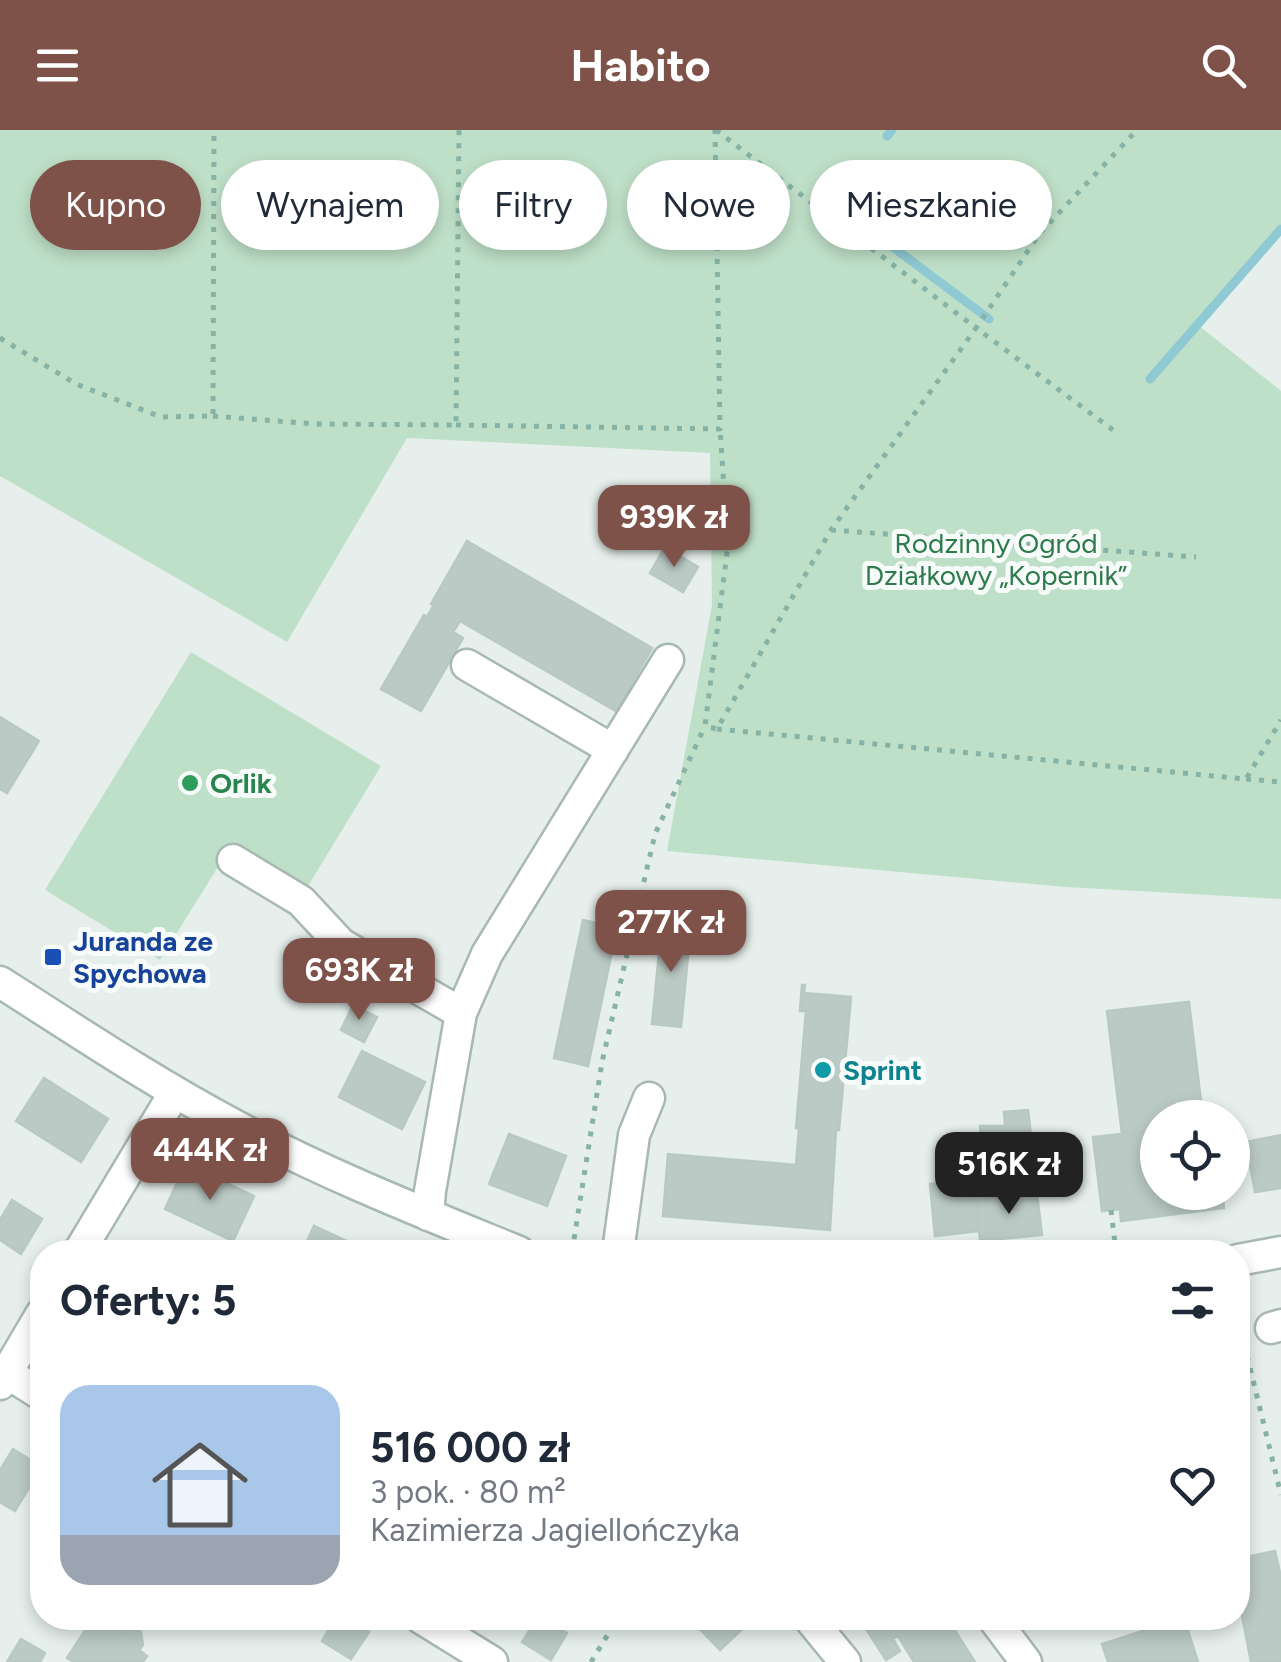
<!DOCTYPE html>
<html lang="pl">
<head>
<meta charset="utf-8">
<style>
	:root { --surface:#fff; --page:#f6f6f7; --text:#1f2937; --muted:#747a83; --line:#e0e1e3; --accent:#7f5249 }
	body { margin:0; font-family:Figtree,sans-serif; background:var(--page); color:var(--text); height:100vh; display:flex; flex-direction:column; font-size:38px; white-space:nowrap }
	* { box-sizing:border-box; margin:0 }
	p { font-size:32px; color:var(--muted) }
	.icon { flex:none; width:55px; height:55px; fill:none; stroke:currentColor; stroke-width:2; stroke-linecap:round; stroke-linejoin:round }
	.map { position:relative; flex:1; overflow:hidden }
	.details { position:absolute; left:30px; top:1110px; width:1220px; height:390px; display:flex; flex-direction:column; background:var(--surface); border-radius:40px; box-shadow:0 5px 15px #0003 }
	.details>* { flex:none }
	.hud { position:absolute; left:30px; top:30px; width:1222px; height:90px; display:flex; gap:20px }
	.fabs { position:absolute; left:1140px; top:970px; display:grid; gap:20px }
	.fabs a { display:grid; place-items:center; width:110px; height:110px; border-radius:50%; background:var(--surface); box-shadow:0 5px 15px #0003; font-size:50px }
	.price { position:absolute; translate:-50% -85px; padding:0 22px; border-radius:20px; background:var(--accent); color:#fff; font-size:32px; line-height:65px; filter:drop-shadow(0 2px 5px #0008) }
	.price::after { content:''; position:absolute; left:50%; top:60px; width:30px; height:22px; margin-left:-15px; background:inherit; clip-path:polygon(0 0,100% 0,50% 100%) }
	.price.active { background:#222; color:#fff }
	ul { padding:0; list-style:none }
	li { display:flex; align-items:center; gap:30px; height:250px; padding:0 30px }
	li+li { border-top:2px solid var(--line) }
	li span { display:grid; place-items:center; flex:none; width:280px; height:200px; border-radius:30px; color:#555 }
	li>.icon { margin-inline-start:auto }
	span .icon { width:120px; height:120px; fill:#fffc; stroke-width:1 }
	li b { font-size:42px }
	h2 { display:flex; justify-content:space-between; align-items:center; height:120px; padding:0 30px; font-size:42px }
	.chip { padding:0 35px; border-radius:45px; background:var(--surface); box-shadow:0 5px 15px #0003; font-size:35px; line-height:90px }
	.chip.active { background:var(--accent); color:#fff }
	header { display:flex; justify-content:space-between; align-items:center; height:130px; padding:0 30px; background:var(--accent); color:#fff; font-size:45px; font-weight:700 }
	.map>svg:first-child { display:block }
	.green { fill:#bfe0c8 }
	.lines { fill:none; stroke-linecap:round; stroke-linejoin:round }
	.stream { stroke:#8ec9d4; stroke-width:9 }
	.building { fill:#bbcac4; stroke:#b8c9c2; stroke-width:2.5 }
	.minor-casing { stroke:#a8b8b2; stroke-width:35 }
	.path { stroke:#86b3a5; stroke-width:5; stroke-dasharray:5 8; stroke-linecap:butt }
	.minor { stroke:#fff; stroke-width:30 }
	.leisure-dot { fill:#2e9e5b; stroke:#f7fbf9; stroke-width:4 }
	.transit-dot { fill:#1a4fb4; stroke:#f7fbf9; stroke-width:4 }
	.culture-dot { fill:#0f9aa8; stroke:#f7fbf9; stroke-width:4 }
	.labels { text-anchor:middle; stroke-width:10; stroke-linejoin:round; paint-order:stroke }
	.park-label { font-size:28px; fill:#2d7a4b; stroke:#f7fbf9 }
	.leisure-label { font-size:28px; font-weight:bold; fill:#27864d; stroke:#f7fbf9; text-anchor:start }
	.transit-label { font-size:28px; font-weight:bold; fill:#164399; stroke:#f7fbf9; text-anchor:start }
	.culture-label { font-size:28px; font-weight:bold; fill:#0d838f; stroke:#f7fbf9; text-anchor:start }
</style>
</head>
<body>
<header><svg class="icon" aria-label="menu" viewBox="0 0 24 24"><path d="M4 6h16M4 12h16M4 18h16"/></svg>Habito<svg class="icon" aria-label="search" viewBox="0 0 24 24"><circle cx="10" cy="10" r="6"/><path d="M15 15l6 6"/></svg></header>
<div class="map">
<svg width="1281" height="1532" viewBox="0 0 1281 1532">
	<rect width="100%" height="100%" fill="#e6efeb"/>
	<path class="green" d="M0,0H1281V104L1198,195L1281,261V769L1066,757L667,721L712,475L710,323L407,308L287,512L0,346Z
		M191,522L381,636L305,761L231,716L160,830L45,760Z"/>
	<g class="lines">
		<path class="stream" d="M887,6L892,0
			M842,79L989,189
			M1150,249L1281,99"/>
	</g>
	<path class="building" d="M467,411L652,518L616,581L460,491L453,502L463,508L421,581L381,559L424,485L427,487L434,475L431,474Z
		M665,417L698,437L683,462L650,443Z
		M0,587L39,611L7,663L0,659Z
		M583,790L617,798L588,936L554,928Z
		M662,793L691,796L681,897L652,894Z
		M802,855H805L804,863L851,867L839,1000H836L830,1100L663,1086L668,1024L796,1035L799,998H796L806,881H800Z
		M1189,872L1203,988H1158V1000L1122,1004L1107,881Z
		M353,875L377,887L364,912L341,900Z
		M362,921L425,952L402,999L339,967Z
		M44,948L108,989L81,1032L16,991Z
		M1028,980L1031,1005L981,1010L980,996H1005L1004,982Z
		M1158,1000V1062H1222L1224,1078L1121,1091L1120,1079L1102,1081L1093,1007Z
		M509,1004L566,1026L547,1076L489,1054Z
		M1281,1005V1058L1255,1062L1246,1012Z
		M186,1034L254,1066L233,1111L165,1079Z
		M953,1052L954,1057L975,1055L979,1101L935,1106L930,1054Z
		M1037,1064L1042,1105L980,1111L976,1069Z
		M12,1070L42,1089L21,1124L0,1110V1090Z
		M314,1096L370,1122H302Z
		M13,1319L42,1337V1363L30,1356L15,1381L0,1372V1340Z
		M1275,1421L1281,1447V1532H1251L1238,1465V1429Z
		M93,1488L121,1502L126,1494L141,1502L143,1515L139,1520L147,1526L143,1532H74L67,1528Z
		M336,1488H346L369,1502L351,1529L322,1511Z
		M537,1488L567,1503L551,1530L522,1512Z
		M689,1488H749L752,1490L720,1520Z
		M859,1488H947L975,1532H914L898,1506L893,1509L900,1521L886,1530Z
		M1155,1488H1184L1198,1532H1108L1102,1514L1149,1499L1146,1490Z
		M21,1509L45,1523L40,1532H7Z"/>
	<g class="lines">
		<g class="minor-casing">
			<path id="minor" d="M467,535L613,620
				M233,730L301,771L341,814L461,883
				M0,852C77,901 153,952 234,995C325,1044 424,1083 519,1122
				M428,1085L430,1061L461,883L487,824L668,530
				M79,1122L175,962
				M618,1122L634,1005L649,968
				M1238,1130L1281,1122
				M1271,1198L1281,1195
				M7,1243L42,1265
				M0,1254L42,1183
				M421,1488L492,1532
				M809,1488L845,1532
				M993,1488L1026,1532"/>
		</g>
		<path class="path" d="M716,0L976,198L831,400L717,599L705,596L728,415L720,299
			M0,208L76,254L161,287L213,286L214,0
			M213,286L315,294L456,295L459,0
			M456,295L720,299L715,0
			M1113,300L976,198L1040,103L1137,0
			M831,400L1196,427
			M717,599L1246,649L1281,590
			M1246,649L1281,652
			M1111,1080L1116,1122
			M572,1122L602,932L655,704L705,596
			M1244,1213L1281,1365
			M591,1532L618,1488"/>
		<use href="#minor" class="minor"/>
	</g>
	<circle class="leisure-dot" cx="190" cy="653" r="10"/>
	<rect class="transit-dot" x="43" y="817" width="20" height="20" rx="5"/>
	<circle class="culture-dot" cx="823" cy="940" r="10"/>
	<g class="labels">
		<g class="park-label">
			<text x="996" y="423">Rodzinny Ogród<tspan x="996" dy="32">Działkowy „Kopernik”</tspan></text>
		</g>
		<g class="leisure-label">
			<text x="210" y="663">Orlik</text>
		</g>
		<g class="transit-label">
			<text x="73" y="821">Juranda ze<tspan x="73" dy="32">Spychowa</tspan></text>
		</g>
		<g class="culture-label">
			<text x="843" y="950">Sprint</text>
		</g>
	</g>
</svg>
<div class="fabs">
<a><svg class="icon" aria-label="locate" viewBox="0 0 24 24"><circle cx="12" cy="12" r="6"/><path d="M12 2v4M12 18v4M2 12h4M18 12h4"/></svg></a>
</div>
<b class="price" style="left:674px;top:440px">939K zł</b>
<b class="price" style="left:671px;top:845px">277K zł</b>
<b class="price" style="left:359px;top:893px">693K zł</b>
<b class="price" style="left:210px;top:1073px">444K zł</b>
<b class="price active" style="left:1009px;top:1087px">516K zł</b>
<div class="hud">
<a class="chip active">Kupno</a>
<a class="chip">Wynajem</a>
<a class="chip">Filtry</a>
<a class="chip">Nowe</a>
<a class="chip">Mieszkanie</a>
</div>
<section class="details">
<h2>Oferty: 5<svg class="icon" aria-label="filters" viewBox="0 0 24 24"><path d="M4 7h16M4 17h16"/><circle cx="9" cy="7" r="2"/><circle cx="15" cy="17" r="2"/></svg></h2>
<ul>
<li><span style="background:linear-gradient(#a9c7e8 75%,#9aa5b1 0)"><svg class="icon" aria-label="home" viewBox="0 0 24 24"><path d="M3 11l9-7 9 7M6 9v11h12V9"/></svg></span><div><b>516 000 zł</b><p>3 pok. · 80 m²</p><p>Kazimierza Jagiellończyka</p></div><svg class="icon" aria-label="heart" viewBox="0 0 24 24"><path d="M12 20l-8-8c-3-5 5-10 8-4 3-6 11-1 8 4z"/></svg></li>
</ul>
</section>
</div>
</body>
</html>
